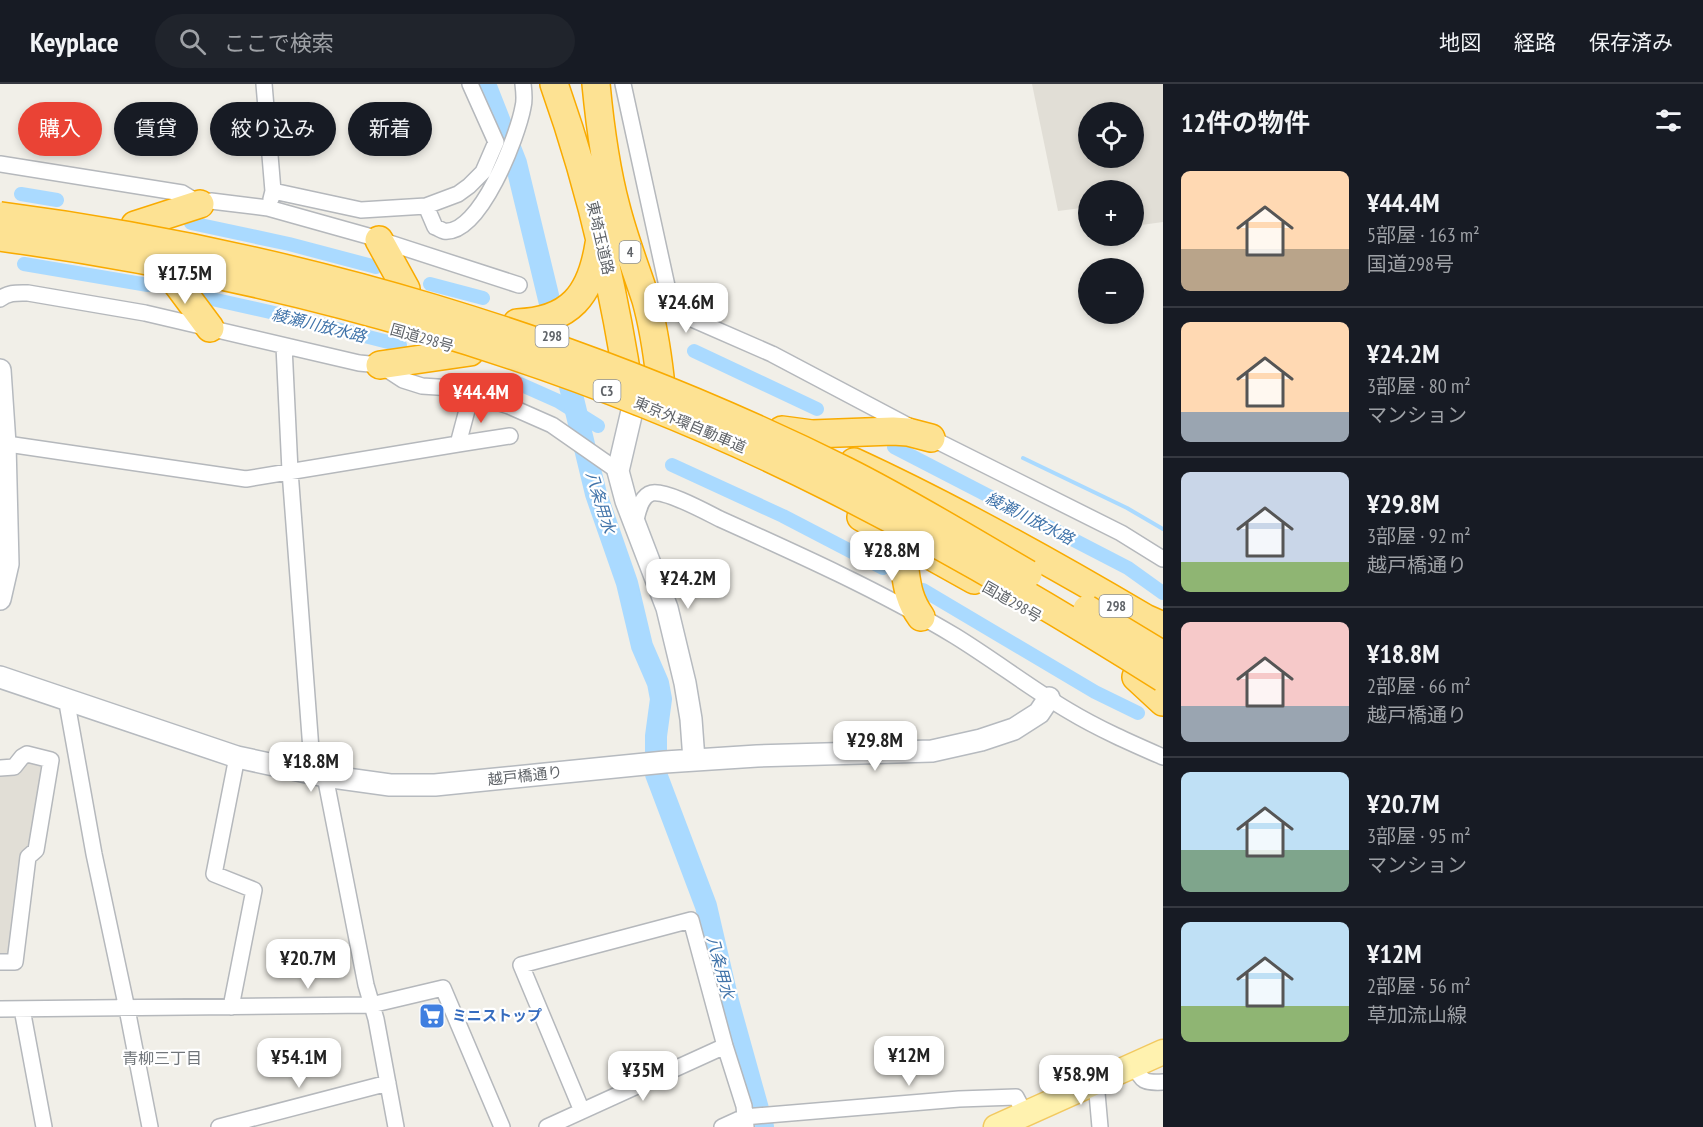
<!DOCTYPE html>
<html lang="ja">
<head>
<meta charset="utf-8">
<style>
	:root { --surface:#171b24; --page:#20242c; --text:#f1f3f6; --muted:#9ea1a6; --line:#363941; --accent:#ea4335 }
	body { margin:0; font-family:"PT Sans Narrow","Noto Sans JP",sans-serif; background:var(--page); color:var(--text); height:100vh; display:flex; flex-direction:column; font-size:22px; white-space:nowrap }
	* { box-sizing:border-box; margin:0 }
	p { font-size:20px; color:var(--muted) }
	.icon { flex:none; width:33px; height:33px; fill:none; stroke:currentColor; stroke-width:2; stroke-linecap:round; stroke-linejoin:round }
	.map { position:relative; flex:1; overflow:hidden }
	.drawer { display:flex; flex-direction:column; background:var(--surface); width:540px }
	.drawer>* { flex:none }
	.top-card { position:absolute; left:18px; top:18px; width:570px; height:54px; display:flex; gap:12px }
	.fabs { position:absolute; left:1078px; top:18px; display:grid; gap:12px }
	.fabs a { display:grid; place-items:center; width:66px; height:66px; border-radius:50%; background:var(--surface); box-shadow:0 3px 9px #0003; font-size:30px }
	.price { position:absolute; translate:-50% -51px; padding:0 14px; border-radius:12px; background:#fff; color:#222; font-size:20px; line-height:39px; filter:drop-shadow(0 2px 3px #0008) }
	.price::after { content:''; position:absolute; left:50%; top:36px; width:18px; height:14px; margin-left:-9px; background:inherit; clip-path:polygon(0 0,100% 0,50% 100%) }
	.price.selected { background:var(--accent); color:#fff }
	ul { padding:0; list-style:none }
	li { display:flex; align-items:center; gap:18px; height:150px; padding:0 18px }
	li+li { border-top:2px solid var(--line) }
	li span { display:grid; place-items:center; flex:none; width:168px; height:120px; border-radius:9px; color:#555 }
	li>.icon { margin-inline-start:auto }
	span .icon { width:72px; height:72px; fill:#fffc; stroke-width:1 }
	li b { font-size:26px }
	h2 { display:flex; justify-content:space-between; align-items:center; height:72px; padding:0 18px; font-size:26px }
	.chip { padding:0 21px; border-radius:27px; background:var(--surface); box-shadow:0 3px 9px #0003; font-size:21px; line-height:54px }
	.chip.selected { background:var(--accent); color:#fff }
	header { display:flex; align-items:center; gap:36px; box-sizing:border-box; height:84px; padding:0 30px; background:var(--surface); border-bottom:2px solid var(--line) }
	header strong { font-size:28px }
	nav { display:flex; gap:33px; margin-inline-start:auto; font-size:21px }
	.search { width:420px; height:54px; background:var(--page); display:flex; align-items:center; gap:15px; box-sizing:border-box; padding:0 21px; border-radius:33px; color:var(--muted); font-size:22px }
	main { display:flex; flex:1; min-height:0 }
	.map>svg:first-child { display:block }
	.education { fill:#e1ded6; fill-rule:evenodd }
	.lines { fill:none; stroke-linecap:round; stroke-linejoin:round }
	.stream { stroke:#aadaff; stroke-width:4 }
	.canal { stroke:#aadaff; stroke-width:14 }
	.river { stroke:#aadaff; stroke-width:22 }
	.street-casing { stroke:#b5b8bc; stroke-width:18 }
	.secondary-casing { stroke:#b6babf; stroke-width:24 }
	.primary-casing { stroke:#f2c960; stroke-width:27 }
	.highway-casing { stroke:#f9ab00; stroke-width:30 }
	.street { stroke:#fff; stroke-width:15 }
	.secondary { stroke:#fff; stroke-width:21 }
	.primary { stroke:#fff2af; stroke-width:24 }
	.highway { stroke:#fde293; stroke-width:27 }
	.highway-bridge-casing { stroke:#f9ab00; stroke-width:30; stroke-linecap:butt }
	.highway-bridge { stroke:#fde293; stroke-width:27 }
	.labels { text-anchor:middle; stroke-width:4.5; stroke-linejoin:round; paint-order:stroke }
	.shield { fill:#fff; stroke:#8f9295; stroke-width:1.5 }
	.shield-label { font-size:14px; font-weight:bold; fill:#5f6368 }
	.street-label { font-size:15px; fill:#5f6368; stroke:#fff }
	.shop-label { font-size:15px; font-weight:bold; fill:#366cbe; stroke:#fff; text-anchor:start }
	.water-label { font-size:16px; font-style:italic; fill:#4174aa; stroke:#fff }
	.neighbourhood-label { font-size:16px; fill:#70757a; stroke:#fff }
</style>
</head>
<body>
<header>
<strong>Keyplace</strong>
<div class="search"><svg class="icon" aria-label="search" viewBox="0 0 24 24"><circle cx="10" cy="10" r="6"/><path d="M15 15l6 6"/></svg>ここで検索</div>
<nav><a>地図</a><a>経路</a><a>保存済み</a></nav>
</header>
<main>
<div class="map">
<svg width="1163" height="1043" viewBox="0 0 1163 1043">
	<rect width="100%" height="100%" fill="#f1efe8"/>
	<path class="education" d="M1032,0H1163V138L1134,142V106H1089V123L1058,127ZM1089,28H1134V74H1089Z
		M27,674L47,680L12,875L0,874V688Z"/>
	<g class="lines">
		<path class="stream" d="M1023,374L1127,424L1163,445"/>
		<path class="canal" d="M21,110L57,116
			M191,139L289,160L376,183
			M24,180L148,201
			M430,200L483,214
			M203,213L270,228L400,261
			M694,267L817,325
			M513,297L558,317L598,342
			M894,363L1128,484L1163,509
			M672,381L783,432L883,484
			M923,506L1095,608L1138,629"/>
		<path class="river" d="M485,0L516,79L596,410L627,499L642,562L658,599L661,615L656,652V690L706,822L728,917L763,1043"/>
		<g class="street-casing">
			<path id="street" d="M264,0L273,107L271,115
				M623,0L667,202C670,215 675,223 685,232L772,270L931,354L1121,449L1163,475
				M0,80L182,109L200,120L211,117L268,124L368,152L519,201
				M273,107L361,126L426,122L458,110L469,102L483,88L496,58L470,0
				M426,122L435,143C438,144 441,146 444,147C480,152 518,51 523,23C525,16 524,8 523,0
				M0,215C9,208 17,209 28,209L145,229L359,279L380,281L403,296L422,302L452,304L509,322L552,341L618,387
				M284,262L290,387L312,679L311,690
				M0,359L246,395L458,360L471,311
				M458,360L510,352
				M635,439C638,429 640,412 652,409C666,406 706,428 720,435C800,471 880,507 955,552C994,576 1030,604 1069,627C1099,645 1131,659 1163,673
				M71,616L68,625L94,770L127,925L150,1043
				M0,684L14,683L22,673L27,670L51,676L36,766L28,773L15,878H0
				M325,692L366,901L376,935L396,1043
				M231,923L254,806L214,790L237,673
				M0,925L371,921L443,904L502,1043
				M22,925L44,1043
				M1134,980C1141,998 1145,999 1163,998
				M1096,998L1100,1043
				M582,1027L521,881L691,836L725,962L744,1022L746,1043
				M219,1043L388,999
				M547,1043L725,962
				M722,1043L744,1033L959,1015L1016,1013L1025,1030"/>
		</g>
		<g class="secondary-casing">
			<path id="secondary" d="M0,286L5,360L8,480L0,515
				M632,327L618,387L626,417L667,524L685,599L691,635L694,676
				M0,593L237,673L325,692L390,701H435L665,678L757,672L932,667L981,656L1014,645L1039,629L1049,614"/>
		</g>
		<g class="primary-casing">
			<path id="primary" d="M996,1043L1163,968"/>
		</g>
		<g class="highway-casing">
			<path id="highway" d="M554,0C590,101 614,205 630,311
				M596,0C600,42 605,82 616,123C624,155 636,185 646,216C653,241 657,267 660,293L638,319
				M135,141L200,120
				M379,156L406,205
				M172,193L210,244
				M517,239C570,237 591,211 599,160
				M380,281L470,268
				M782,346L812,350L893,347L908,348L931,354
				M854,378C954,424 1050,478 1145,534L1163,542
				M861,433L974,496
				M896,453C910,481 900,504 921,533
				M1136,593L1163,618"/>
		</g>
		<use href="#street" class="street"/>
		<use href="#secondary" class="secondary"/>
		<use href="#primary" class="primary"/>
		<use href="#highway" class="highway"/>
		<g class="highway-bridge-casing">
			<path id="highway-bridge" d="M0,132C293,170 580,255 846,387C908,418 968,455 1028,490
				M0,153C286,192 571,273 829,403C944,461 1055,526 1163,594
				M1087,525L1163,571"/>
		</g>
		<use href="#highway-bridge" class="highway-bridge"/>
	</g>
	<defs>
		<g id="supermarket-square" transform="scale(1.35)"><rect x="-9" y="-9" width="18" height="18" rx="4" fill="#3f7fe0" stroke="#fff"/><path d="M-6-5.5h2.5l.6 2H6L4.5 2H-2.5L-4.4-4H-6ZM-1.5 3.2a1.3 1.3 0 1 0 .1 0ZM3 3.2a1.3 1.3 0 1 0 .1 0Z" fill="#fff"/></g>
	</defs>
	<g fill-rule="evenodd">
		<use href="#supermarket-square" x="432" y="932"/>
	</g>
	<g class="labels">
		<g class="shield">
			<rect x="619.5" y="157" width="21" height="22" rx="4.5"/>
			<rect x="535.5" y="241" width="33" height="22" rx="4.5"/>
			<rect x="593.5" y="296" width="27" height="22" rx="4.5"/>
			<rect x="1099.5" y="511" width="33" height="22" rx="4.5"/>
		</g>
		<g class="shield-label">
			<text x="630" y="173">4</text>
			<text x="552" y="257">298</text>
			<text x="607" y="312">C3</text>
			<text x="1116" y="527">298</text>
		</g>
		<g class="street-label">
			<text transform="translate(600 154) rotate(77)" y="5">東埼玉道路</text>
			<text transform="translate(422 254) rotate(16)" y="5">国道298号</text>
			<text transform="translate(690 341) rotate(23)" y="5">東京外環自動車道</text>
			<text transform="translate(1012 518) rotate(30)" y="5">国道298号</text>
			<text transform="translate(525 692) rotate(-6)" y="5">越戸橋通り</text>
		</g>
		<g class="shop-label">
			<text x="452" y="937">ミニストップ</text>
		</g>
		<g class="water-label">
			<text transform="translate(319 241) rotate(14)" y="6">綾瀬川放水路</text>
			<text transform="translate(601 418) rotate(73)" y="6">八条用水</text>
			<text transform="translate(1030 434) rotate(27)" y="6">綾瀬川放水路</text>
			<text transform="translate(721 883) rotate(75)" y="6">八条用水</text>
		</g>
		<g class="neighbourhood-label">
			<text x="162" y="980">青柳三丁目</text>
		</g>
	</g>
</svg>
<div class="fabs">
<a><svg class="icon" aria-label="locate" viewBox="0 0 24 24"><circle cx="12" cy="12" r="6"/><path d="M12 2v4M12 18v4M2 12h4M18 12h4"/></svg></a>
<a>+</a>
<a>−</a>
</div>
<b class="price" style="left:185px;top:221px">¥17.5M</b>
<b class="price" style="left:686px;top:250px">¥24.6M</b>
<b class="price selected" style="left:481px;top:340px">¥44.4M</b>
<b class="price" style="left:892px;top:498px">¥28.8M</b>
<b class="price" style="left:688px;top:526px">¥24.2M</b>
<b class="price" style="left:875px;top:688px">¥29.8M</b>
<b class="price" style="left:311px;top:709px">¥18.8M</b>
<b class="price" style="left:308px;top:906px">¥20.7M</b>
<b class="price" style="left:909px;top:1003px">¥12M</b>
<b class="price" style="left:299px;top:1005px">¥54.1M</b>
<b class="price" style="left:643px;top:1018px">¥35M</b>
<b class="price" style="left:1081px;top:1022px">¥58.9M</b>
<div class="top-card">
<a class="chip selected">購入</a>
<a class="chip">賃貸</a>
<a class="chip">絞り込み</a>
<a class="chip">新着</a>
</div>
</div>
<section class="drawer">
<h2>12件の物件<svg class="icon" aria-label="filters" viewBox="0 0 24 24"><path d="M4 7h16M4 17h16"/><circle cx="9" cy="7" r="2"/><circle cx="15" cy="17" r="2"/></svg></h2>
<ul>
<li><span style="background:linear-gradient(#ffd9b3 65%,#b9a48a 0)"><svg class="icon" aria-label="home" viewBox="0 0 24 24"><path d="M3 11l9-7 9 7M6 9v11h12V9"/></svg></span><div><b>¥44.4M</b><p>5部屋 · 163 m²</p><p>国道298号</p></div></li>
<li><span style="background:linear-gradient(#ffd9b3 75%,#9aa5b1 0)"><svg class="icon" aria-label="home" viewBox="0 0 24 24"><path d="M3 11l9-7 9 7M6 9v11h12V9"/></svg></span><div><b>¥24.2M</b><p>3部屋 · 80 m²</p><p>マンション</p></div></li>
<li><span style="background:linear-gradient(#c9d6e8 75%,#8fb573 0)"><svg class="icon" aria-label="home" viewBox="0 0 24 24"><path d="M3 11l9-7 9 7M6 9v11h12V9"/></svg></span><div><b>¥29.8M</b><p>3部屋 · 92 m²</p><p>越戸橋通り</p></div></li>
<li><span style="background:linear-gradient(#f6c9c9 70%,#9aa5b1 0)"><svg class="icon" aria-label="home" viewBox="0 0 24 24"><path d="M3 11l9-7 9 7M6 9v11h12V9"/></svg></span><div><b>¥18.8M</b><p>2部屋 · 66 m²</p><p>越戸橋通り</p></div></li>
<li><span style="background:linear-gradient(#bfe0f5 65%,#7fa58c 0)"><svg class="icon" aria-label="home" viewBox="0 0 24 24"><path d="M3 11l9-7 9 7M6 9v11h12V9"/></svg></span><div><b>¥20.7M</b><p>3部屋 · 95 m²</p><p>マンション</p></div></li>
<li><span style="background:linear-gradient(#bfe0f5 70%,#8fb573 0)"><svg class="icon" aria-label="home" viewBox="0 0 24 24"><path d="M3 11l9-7 9 7M6 9v11h12V9"/></svg></span><div><b>¥12M</b><p>2部屋 · 56 m²</p><p>草加流山線</p></div></li>
</ul>
</section>
</main>
</body>
</html>
